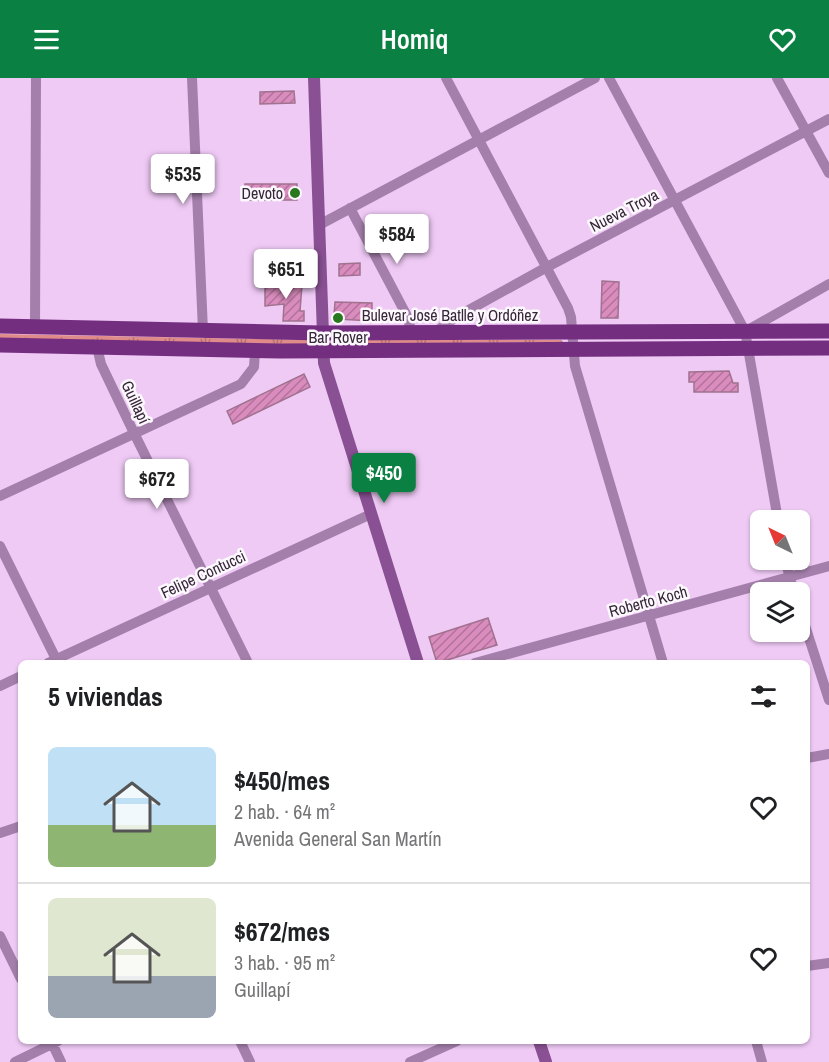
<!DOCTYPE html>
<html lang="es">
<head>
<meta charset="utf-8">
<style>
	:root { --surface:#fff; --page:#f2f2f2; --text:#202124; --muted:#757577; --line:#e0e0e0; --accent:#0b8043 }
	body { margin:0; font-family:"Archivo Narrow",sans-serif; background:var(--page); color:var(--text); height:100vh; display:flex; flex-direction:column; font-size:22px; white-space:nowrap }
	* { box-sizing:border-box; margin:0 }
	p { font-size:20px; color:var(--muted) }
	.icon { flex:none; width:33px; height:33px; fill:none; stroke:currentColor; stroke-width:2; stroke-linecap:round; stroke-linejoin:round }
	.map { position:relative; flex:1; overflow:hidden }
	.panel { position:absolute; left:18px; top:582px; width:792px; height:384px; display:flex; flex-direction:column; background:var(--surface); border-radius:9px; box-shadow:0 2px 4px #0004 }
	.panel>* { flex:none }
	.needle { width:39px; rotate:317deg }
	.controls { position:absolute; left:750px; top:432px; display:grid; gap:12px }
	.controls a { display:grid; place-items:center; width:60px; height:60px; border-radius:9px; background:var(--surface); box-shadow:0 2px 4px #0004; font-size:30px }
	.price { position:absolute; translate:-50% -51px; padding:0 14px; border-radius:6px; background:#fff; color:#222; font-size:20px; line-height:39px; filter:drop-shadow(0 2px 3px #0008) }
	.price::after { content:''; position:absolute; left:50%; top:36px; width:18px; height:14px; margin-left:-9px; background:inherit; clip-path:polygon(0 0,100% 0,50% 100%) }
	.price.on { background:var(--accent); color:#fff }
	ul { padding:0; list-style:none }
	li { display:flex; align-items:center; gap:18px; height:150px; padding:0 30px }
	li+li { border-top:2px solid var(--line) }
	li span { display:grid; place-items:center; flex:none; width:168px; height:120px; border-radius:9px; color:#555 }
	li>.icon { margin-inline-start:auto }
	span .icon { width:72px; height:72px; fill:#fffc; stroke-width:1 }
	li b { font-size:26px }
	h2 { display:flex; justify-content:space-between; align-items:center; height:72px; padding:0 30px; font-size:26px }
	header { display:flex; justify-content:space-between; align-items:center; height:78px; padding:0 30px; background:var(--accent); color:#fff; font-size:27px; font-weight:600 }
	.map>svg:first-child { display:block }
	.grass { fill:url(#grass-tufts) }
	.building { fill:url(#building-hatch); stroke:#a0728f; stroke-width:1.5 }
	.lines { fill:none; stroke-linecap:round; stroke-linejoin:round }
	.minor { stroke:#a47fab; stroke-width:10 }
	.secondary { stroke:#895193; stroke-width:12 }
	.primary { stroke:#742e80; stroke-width:15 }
	.poi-dot { fill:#29771f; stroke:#fcf8fd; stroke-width:2 }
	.labels { text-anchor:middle; stroke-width:5; stroke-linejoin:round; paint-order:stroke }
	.poi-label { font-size:16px; fill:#362738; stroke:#fcf8fd; text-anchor:end }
	.street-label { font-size:16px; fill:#362738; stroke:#fcf8fd }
</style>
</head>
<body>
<header><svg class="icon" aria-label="menu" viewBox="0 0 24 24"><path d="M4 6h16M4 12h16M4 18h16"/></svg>Homiq<svg class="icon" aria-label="heart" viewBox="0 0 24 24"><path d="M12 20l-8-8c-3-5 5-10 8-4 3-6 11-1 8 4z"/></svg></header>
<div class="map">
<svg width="829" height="984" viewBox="0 0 829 984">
	<defs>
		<pattern id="grass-tufts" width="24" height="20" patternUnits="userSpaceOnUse" patternTransform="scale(1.5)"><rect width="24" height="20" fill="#df8b89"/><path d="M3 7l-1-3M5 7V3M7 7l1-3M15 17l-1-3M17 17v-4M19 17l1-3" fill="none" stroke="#b67271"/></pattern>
		<pattern id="building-hatch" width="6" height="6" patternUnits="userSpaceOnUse" patternTransform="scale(1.5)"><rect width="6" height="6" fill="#d98cbd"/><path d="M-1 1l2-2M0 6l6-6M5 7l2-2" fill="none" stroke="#b1729b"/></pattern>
	</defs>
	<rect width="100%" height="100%" fill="#efcaf5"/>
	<path class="grass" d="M0,256L313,262L314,265L312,267L0,261Z
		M331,262H561L563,264L330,266Z"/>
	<path class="building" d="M294,13L295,25L260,26V14Z
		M245,106H297V122H245Z
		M360,185V197L339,198V186Z
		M602,203L619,204L618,240H601Z
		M265,207H302L300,233H304V243H283L284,226L265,228Z
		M335,224L372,225V243L337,241L334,237Z
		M729,293L733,305H738V314H694V304H689V294Z
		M304,296L310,309L233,346L227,333Z
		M488,540L497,567L437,585L429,559Z"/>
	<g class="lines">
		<path class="minor" d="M192,0L203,253
			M446,0L568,230L571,239L575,288L663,585
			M609,0L745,253L778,442
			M777,0L829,95
			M350,130L407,238L412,255
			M319,147L595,0
			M35,249L36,0
			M746,253L829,206
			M435,254L458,238L547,189L829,41
			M97,269L101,286L134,355L248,585
			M0,418L241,306L254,289L255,273
			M0,468L58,585
			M785,482L794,514
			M800,532L829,622
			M48,585L371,436
			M475,585L829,488
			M0,608L21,598
			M807,680L829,676
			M0,755L21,748
			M0,858L21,901
			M807,888L829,885
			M51,963L61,984
			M240,963L250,984
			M756,963L762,984
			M15,984L58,963
			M410,984L457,963"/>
		<path class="secondary" d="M314,0L324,285L418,585
			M539,963L546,984"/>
		<path class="primary" d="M0,248L321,255L829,253
			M0,267L280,273L829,270"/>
	</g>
	<g class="poi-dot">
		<circle cx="295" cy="115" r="6"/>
		<circle cx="338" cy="240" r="6"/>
	</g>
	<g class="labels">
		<g class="poi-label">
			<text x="283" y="121">Devoto</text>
			<text x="338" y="265" text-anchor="middle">Bar Rover</text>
		</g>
		<g class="street-label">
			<text transform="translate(624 132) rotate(-27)" y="6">Nueva Troya</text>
			<text x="450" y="243">Bulevar José Batlle y Ordóñez</text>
			<text transform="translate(136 324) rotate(65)" y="6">Guillapí</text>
			<text transform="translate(203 496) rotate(-25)" y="6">Felipe Contucci</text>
			<text transform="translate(648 523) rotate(-15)" y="6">Roberto Koch</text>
		</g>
	</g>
</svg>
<div class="controls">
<a><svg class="needle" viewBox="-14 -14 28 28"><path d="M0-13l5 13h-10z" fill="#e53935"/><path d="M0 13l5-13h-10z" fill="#757577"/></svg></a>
<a><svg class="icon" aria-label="layers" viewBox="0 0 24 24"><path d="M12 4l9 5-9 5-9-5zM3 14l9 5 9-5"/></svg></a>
</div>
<b class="price" style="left:183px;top:127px">$535</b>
<b class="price" style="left:397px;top:187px">$584</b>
<b class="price" style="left:286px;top:222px">$651</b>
<b class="price on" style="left:384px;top:426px">$450</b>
<b class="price" style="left:157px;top:432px">$672</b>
<section class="panel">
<h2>5 viviendas<svg class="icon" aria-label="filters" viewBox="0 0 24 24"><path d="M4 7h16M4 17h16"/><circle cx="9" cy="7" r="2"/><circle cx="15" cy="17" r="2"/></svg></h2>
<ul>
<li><span style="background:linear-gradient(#bfe0f5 65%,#8fb573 0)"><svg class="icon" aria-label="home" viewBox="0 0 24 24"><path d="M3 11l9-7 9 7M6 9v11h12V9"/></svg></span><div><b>$450/mes</b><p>2 hab. · 64 m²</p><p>Avenida General San Martín</p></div><svg class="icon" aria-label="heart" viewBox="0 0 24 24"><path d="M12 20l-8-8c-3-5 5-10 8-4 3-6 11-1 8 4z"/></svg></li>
<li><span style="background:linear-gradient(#dfe7d0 65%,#9aa5b1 0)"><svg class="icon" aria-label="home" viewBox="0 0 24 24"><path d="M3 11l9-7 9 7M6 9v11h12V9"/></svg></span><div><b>$672/mes</b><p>3 hab. · 95 m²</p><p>Guillapí</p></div><svg class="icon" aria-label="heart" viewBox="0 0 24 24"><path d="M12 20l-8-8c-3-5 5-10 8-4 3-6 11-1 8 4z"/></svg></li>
</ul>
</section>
</div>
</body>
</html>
